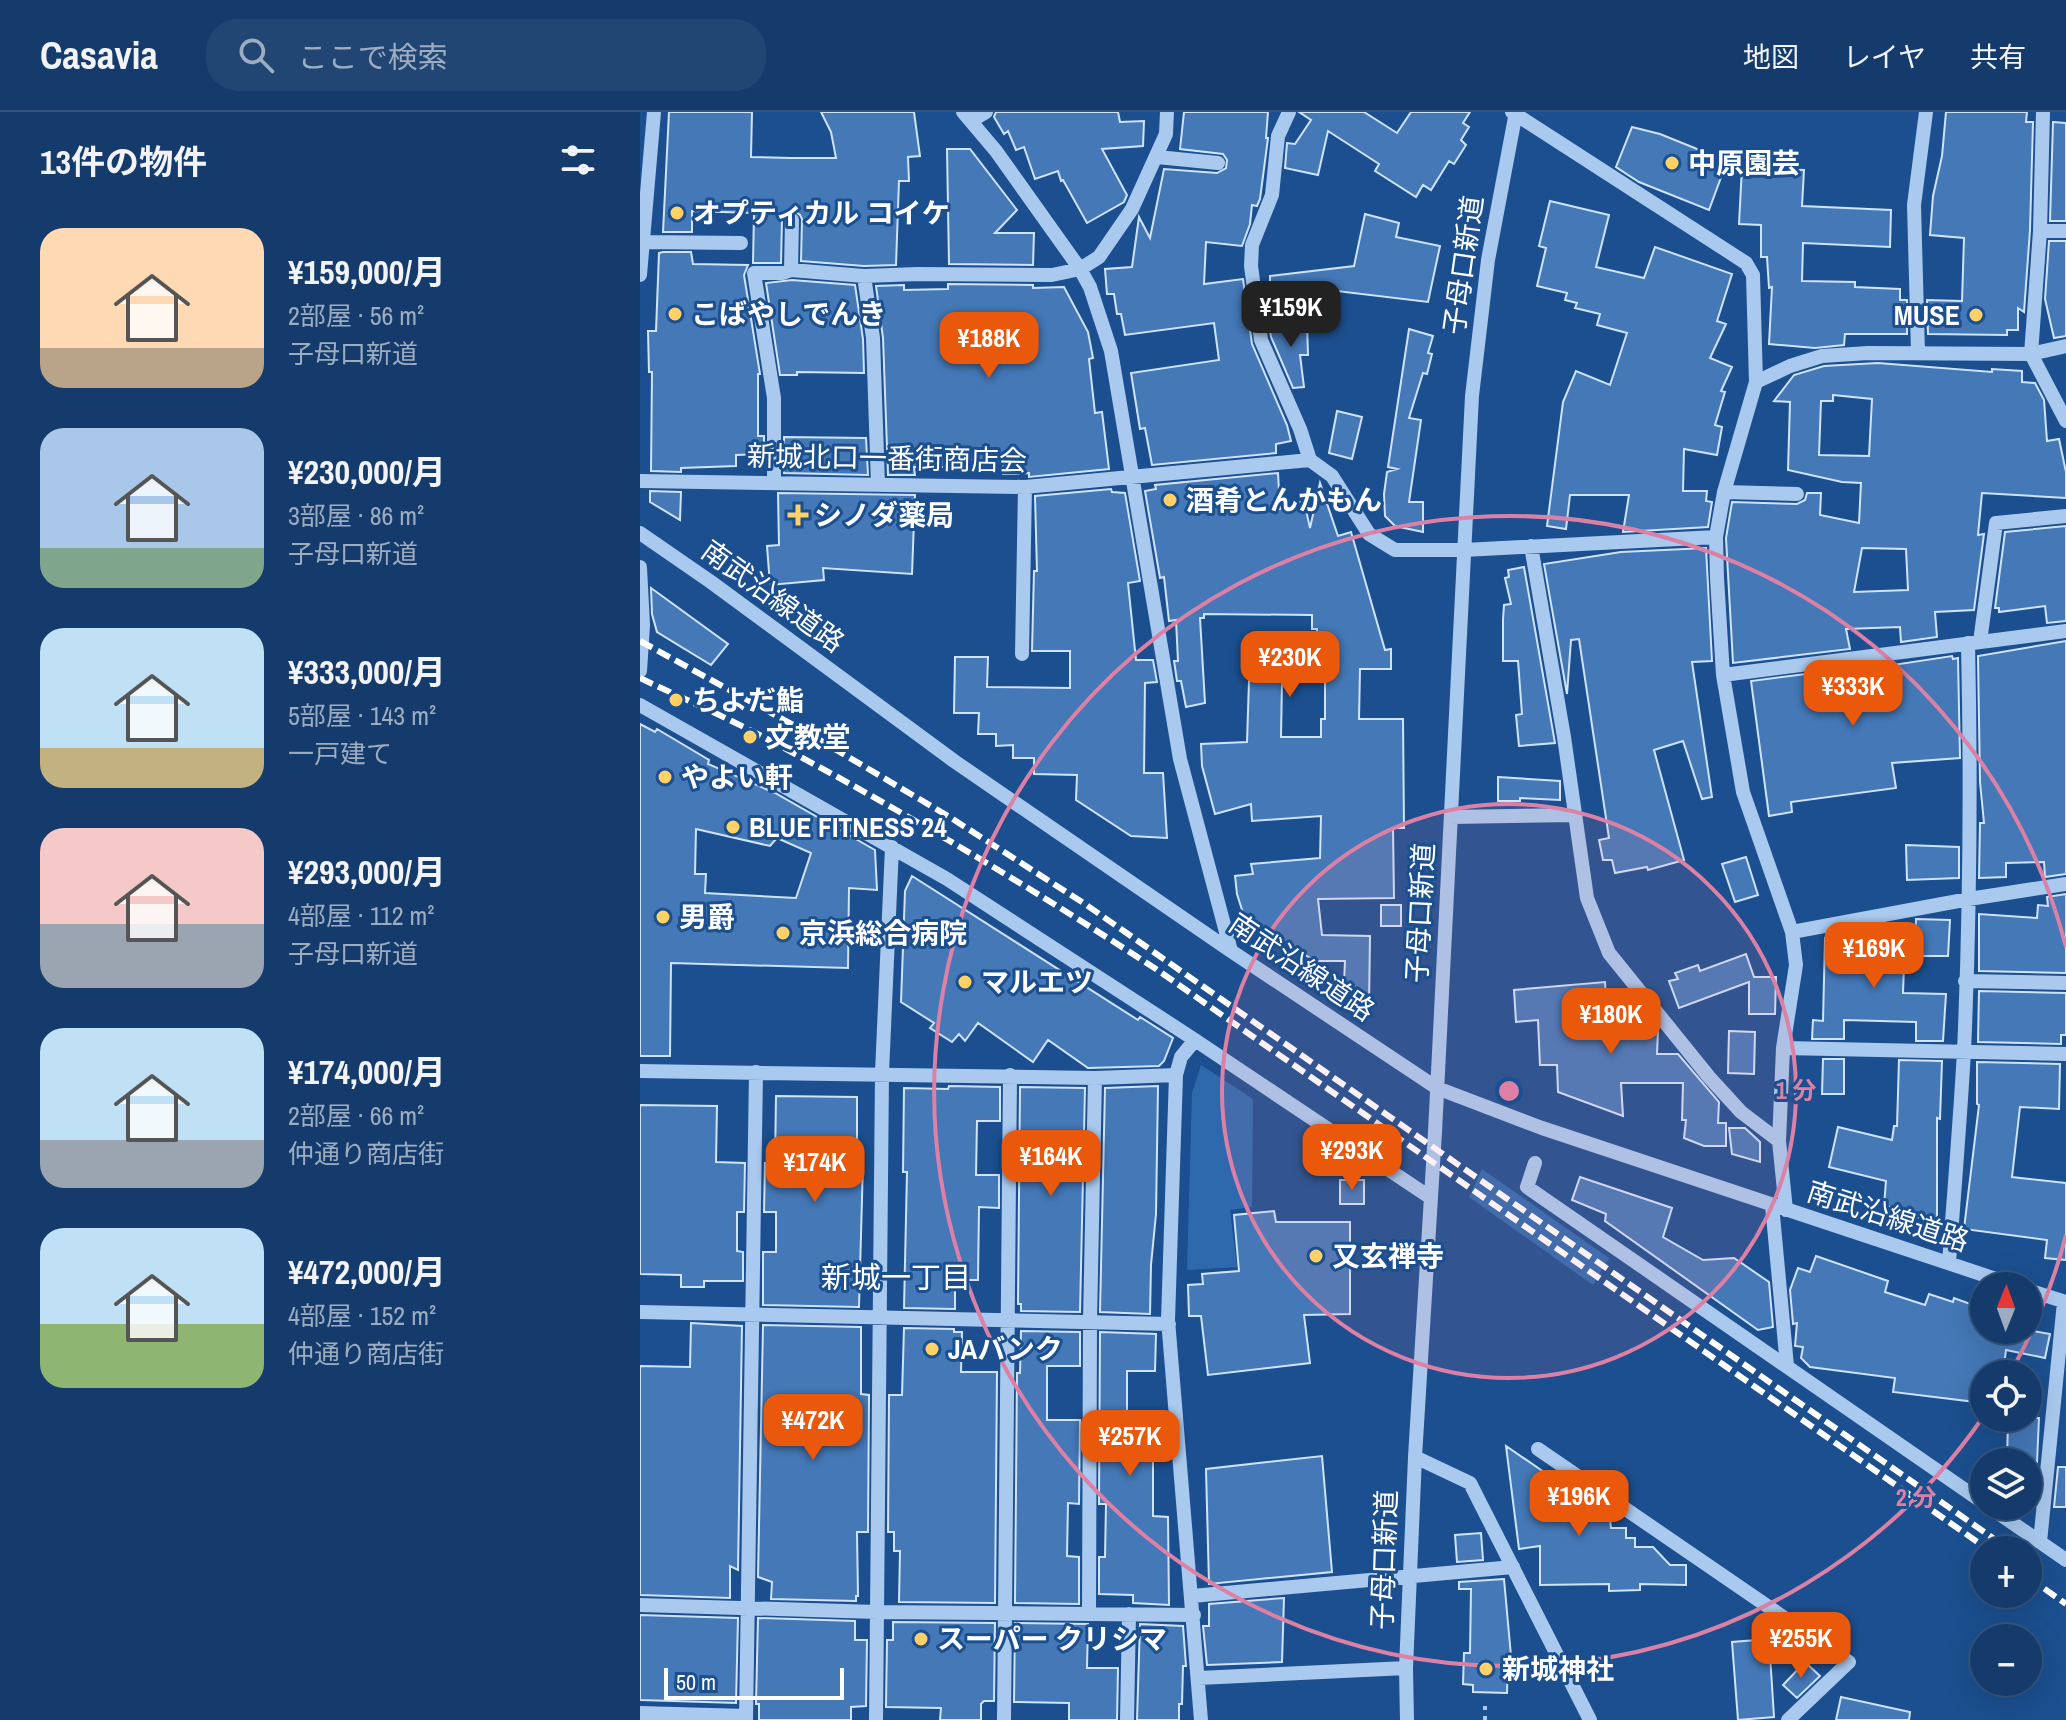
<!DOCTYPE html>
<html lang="ja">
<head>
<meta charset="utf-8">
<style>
	:root { --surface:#143b6b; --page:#214673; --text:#f1f3f6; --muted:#9dadc1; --line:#33557e; --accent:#ea580c }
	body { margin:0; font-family:"Archivo Narrow","Noto Sans JP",sans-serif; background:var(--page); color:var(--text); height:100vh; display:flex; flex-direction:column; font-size:30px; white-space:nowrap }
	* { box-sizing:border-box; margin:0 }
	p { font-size:26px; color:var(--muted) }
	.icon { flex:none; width:44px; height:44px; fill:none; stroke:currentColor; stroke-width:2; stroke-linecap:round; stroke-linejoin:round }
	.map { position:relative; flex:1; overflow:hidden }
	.details { display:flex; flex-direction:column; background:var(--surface); width:640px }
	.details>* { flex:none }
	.needle { width:52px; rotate:1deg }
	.buttons { position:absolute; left:1330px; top:1160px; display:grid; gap:16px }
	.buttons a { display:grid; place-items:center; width:72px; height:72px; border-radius:50%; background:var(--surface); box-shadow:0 8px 32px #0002,0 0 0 2px var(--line); font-size:40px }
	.scale { position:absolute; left:24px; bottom:20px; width:180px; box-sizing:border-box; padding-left:8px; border:4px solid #fff; border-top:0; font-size:22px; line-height:28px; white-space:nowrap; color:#fff; -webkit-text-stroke:6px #1b4f8f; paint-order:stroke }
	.price { position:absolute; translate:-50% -68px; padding:0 18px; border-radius:16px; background:var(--accent); color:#fff; font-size:26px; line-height:52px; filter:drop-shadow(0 2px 4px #0008) }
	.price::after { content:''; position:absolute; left:50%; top:48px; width:24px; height:18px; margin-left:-12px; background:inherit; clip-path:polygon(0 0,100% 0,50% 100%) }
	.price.active { background:#222; color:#fff }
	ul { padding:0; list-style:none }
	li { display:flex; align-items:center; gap:24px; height:200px; padding:0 40px }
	li span { display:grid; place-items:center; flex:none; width:224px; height:160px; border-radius:24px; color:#555 }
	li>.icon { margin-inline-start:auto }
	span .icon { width:96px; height:96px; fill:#fffc; stroke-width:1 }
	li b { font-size:34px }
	h2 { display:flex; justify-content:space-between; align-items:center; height:96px; padding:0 40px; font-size:34px }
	header { display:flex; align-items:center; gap:48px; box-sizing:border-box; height:112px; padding:0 40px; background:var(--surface); border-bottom:2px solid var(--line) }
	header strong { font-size:38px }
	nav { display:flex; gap:44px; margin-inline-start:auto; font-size:28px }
	.search { width:560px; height:72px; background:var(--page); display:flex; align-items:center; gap:20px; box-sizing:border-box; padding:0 28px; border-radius:32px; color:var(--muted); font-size:30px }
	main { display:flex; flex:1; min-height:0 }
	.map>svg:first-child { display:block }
	.green { fill:#2e69ad }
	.building { fill:#4478b7; stroke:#cfe3fa; stroke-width:2; fill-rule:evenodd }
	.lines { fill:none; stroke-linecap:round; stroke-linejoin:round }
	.path { stroke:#a9c9ee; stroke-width:4; stroke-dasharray:4 6; stroke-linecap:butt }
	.minor { stroke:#a9c9ee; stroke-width:14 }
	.rail { stroke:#fff; stroke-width:6; stroke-dasharray:14 6; stroke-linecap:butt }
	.ring { fill:none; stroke:#dd80a5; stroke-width:4 }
	.poi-dot { fill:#ffd166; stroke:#1b4f8f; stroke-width:3 }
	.labels { text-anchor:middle; stroke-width:6; stroke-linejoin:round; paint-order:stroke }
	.poi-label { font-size:28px; font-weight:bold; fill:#fff; stroke:#1b4f8f; text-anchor:start }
	.street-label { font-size:28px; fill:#fff; stroke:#1b4f8f }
	.neighbourhood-label { font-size:30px; fill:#fff; stroke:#1b4f8f }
	.centre { fill:#dd80a5; stroke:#1b4f8f; stroke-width:4 }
	.ring-label { font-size:24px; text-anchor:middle; font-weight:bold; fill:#dd80a5; stroke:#1b4f8f; stroke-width:6; stroke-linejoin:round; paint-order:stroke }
</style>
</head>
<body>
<header>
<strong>Casavia</strong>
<div class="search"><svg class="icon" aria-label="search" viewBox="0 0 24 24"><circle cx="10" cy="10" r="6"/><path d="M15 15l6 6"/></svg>ここで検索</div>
<nav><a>地図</a><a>レイヤ</a><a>共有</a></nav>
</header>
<main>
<section class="details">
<h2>13件の物件<svg class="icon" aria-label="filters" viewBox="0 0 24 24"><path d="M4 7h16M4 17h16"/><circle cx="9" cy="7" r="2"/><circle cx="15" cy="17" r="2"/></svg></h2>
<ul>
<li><span style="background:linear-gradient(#ffd9b3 75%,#b9a48a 0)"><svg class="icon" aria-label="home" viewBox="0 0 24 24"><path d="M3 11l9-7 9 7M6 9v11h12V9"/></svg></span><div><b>¥159,000/月</b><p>2部屋 · 56 m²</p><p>子母口新道</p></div></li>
<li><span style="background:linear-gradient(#a9c7e8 75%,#7fa58c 0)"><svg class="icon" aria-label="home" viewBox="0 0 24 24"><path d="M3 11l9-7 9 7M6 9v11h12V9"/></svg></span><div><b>¥230,000/月</b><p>3部屋 · 86 m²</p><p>子母口新道</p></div></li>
<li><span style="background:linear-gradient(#bfe0f5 75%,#c2b280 0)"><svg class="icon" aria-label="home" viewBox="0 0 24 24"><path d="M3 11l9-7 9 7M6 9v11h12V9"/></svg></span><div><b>¥333,000/月</b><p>5部屋 · 143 m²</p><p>一戸建て</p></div></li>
<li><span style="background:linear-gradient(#f6c9c9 60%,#9aa5b1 0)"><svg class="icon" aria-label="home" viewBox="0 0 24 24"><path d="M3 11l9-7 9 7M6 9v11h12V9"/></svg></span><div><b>¥293,000/月</b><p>4部屋 · 112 m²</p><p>子母口新道</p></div></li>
<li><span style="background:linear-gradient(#bfe0f5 70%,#9aa5b1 0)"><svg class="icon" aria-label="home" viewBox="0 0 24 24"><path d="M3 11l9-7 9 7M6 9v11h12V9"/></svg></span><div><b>¥174,000/月</b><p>2部屋 · 66 m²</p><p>仲通り商店街</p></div></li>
<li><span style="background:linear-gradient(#bfe0f5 60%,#8fb573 0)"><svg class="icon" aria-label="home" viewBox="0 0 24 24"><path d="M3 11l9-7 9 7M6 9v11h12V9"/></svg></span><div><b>¥472,000/月</b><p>4部屋 · 152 m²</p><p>仲通り商店街</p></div></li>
</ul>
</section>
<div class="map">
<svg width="1426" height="1608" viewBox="0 0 1426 1608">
	<rect width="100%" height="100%" fill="#1b4f8f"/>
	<path class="green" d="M561,953L613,987L612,1095L590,1098L597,1155L547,1158L552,981Z
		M842,1057L969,1146L953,1173L829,1085Z"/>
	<path class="building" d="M29,0H112L111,45L151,46H196L191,20L181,0H274L280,44L268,45L269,69H259L256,153L224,154L161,149L162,107L160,103L153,98L147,100L142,107L141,151H113L114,101L52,99V120H23Z
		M356,0H478L480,10L504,9L503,34L462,37L487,83L484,90L447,111L423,68L421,69L418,59L395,67L384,35L376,38L368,19L364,22L354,5Z
		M544,0H628L626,26H628L620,87L617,94L612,93L610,112L602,134L566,130L564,172L603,167L612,232L647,313L651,329L636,332V341L512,353L505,316L500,317L491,261L579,248L574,211L485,223L481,202H477L474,182H467L465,157L492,155L499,105L510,126L524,57L577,61L586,56L587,48L583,42L540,37Z
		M659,0H724L757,21L771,0H830L823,11L829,15L821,28L826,33L814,52L809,49L791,78L783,73L776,85L735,59L739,52L688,19L678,63L645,56L647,31L655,32L671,8Z
		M1306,0H1387L1386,10H1393L1390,118L1384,200L1378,196V218H1367V223L1288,222L1287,188L1322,189L1324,126L1290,123L1293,84L1302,44Z
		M1413,10L1426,11V109H1410Z
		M992,15L1020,22L1087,49L1069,98L999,70L976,55Z
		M307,37H330L377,98L355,121H394L393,153L309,152Z
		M1102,55L1164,58L1162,94L1251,98L1250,135L1163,131L1162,169L1215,170V175L1260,177V188H1267V222H1205L1204,233L1175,236L1129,232L1132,175L1129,176L1127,145H1121V113L1099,112Z
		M910,89L969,103L956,155L1004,166L1015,135L1092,162L1077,209L1086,212L1070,246L1092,255L1081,279L1085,280L1075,313L1082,315L1077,343L1044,337L1043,379H1067L1066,389L1072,390L1068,415L983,420L989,383H930L926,417L907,414L923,290L936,259L970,273L987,221L957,213L960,202L935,196L937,191L925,188L927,181L897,174L906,136L899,134Z
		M725,102L759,111L756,125L800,134L788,190L630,171V164L714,154Z
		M1409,129H1426V224L1414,226L1405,187Z
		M23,140H51L53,152L108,153L104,163L120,262H118V324H124V342L96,343V354L41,356V360L11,359L12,260H9L8,219H16L19,141Z
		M152,168L215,173L223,227L224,261L157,260V263H140L126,171Z
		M308,172L393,173V176L424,175L448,220L453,246L449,247L455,301L462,300L469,357L389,365V361L363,362V349L307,347V355H274L275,363H248L243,226L236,174L264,173V178L308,177Z
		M667,211L668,243H660L664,275L653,276L631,225L629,213Z
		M769,217L793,224L788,241L792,242L787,262L783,261L769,306L781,308L769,390H783V420L755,414L745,404L744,382L747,360L757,357L748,355Z
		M1238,251L1352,260V257L1382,259V270L1395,271L1404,288L1407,329L1419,327L1426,360V386L1342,381L1338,423L1344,422L1334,498L1295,500L1297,525L1261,530L1260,515L1206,517L1210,537L1093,551L1086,426L1092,390L1157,392L1165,388L1167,381H1181L1180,403L1219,411L1221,371L1202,370L1148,358L1150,290L1134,289L1154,263L1184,254ZM1193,283L1232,287L1229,344L1179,343L1181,289H1193ZM1222,436L1266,437L1268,478L1214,480Z
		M697,299L722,305L712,347L689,341Z
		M144,325L226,326L228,363L144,361Z
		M638,361L640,397L664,389L670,416L680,371L698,424L711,420L745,538L751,537V557H720L719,607H763L764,716H753L754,786L678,787L682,823L730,824L729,892L704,870L705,849H675L630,821L604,804L597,782L595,764L613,762L611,752L680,746L681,704L612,709L611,692L575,702L562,654L561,632L607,630L609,569H642L641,625H681V607H685V557H677V517H672V503L564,502V506H560L565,591L546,595L541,569H537L534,549H538L536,508L529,509L524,465L520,466L505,379L516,377L515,373Z
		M471,377L472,380L485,381L500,469L488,471L496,548H513L517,570L505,571L504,661H523L527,726L491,724L436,688L437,663L394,662V646H373V633L356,634V622H338L339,601H314L315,545H348L347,575L430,576V539H392L394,459H397L395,384Z
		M10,379L41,380L40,408L10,390Z
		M138,381L275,383L272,462L183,456L184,468L130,473L127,434L139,433Z
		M1426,414V509L1407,511L1405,494L1359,500V496H1355L1365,420Z
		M1066,436L1072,549L1052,550L1072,685L1062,687L1043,629L1014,638L1044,748L1008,758L1007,755L975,761L972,748H963L959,728L969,726L939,527L931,528L927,582L904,452L981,440Z
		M884,455L915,631L879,634L876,603L882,602L878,549H863V508L864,493L871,492L865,466L869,465L868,458Z
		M11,476L88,532L71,553L17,520L12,502Z
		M1426,529V762L1405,765L1404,750L1366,751V765L1339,766L1340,711H1344L1340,670L1338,544Z
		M1312,544L1313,547L1318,546L1320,646L1252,651L1256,676L1151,690L1152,700L1129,704L1111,569L1213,556L1214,559Z
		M0,612L15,620L17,617L69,648L68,652L135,681L235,738L237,778L209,776L208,856L31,851L30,944H0ZM56,717L130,734L137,726L171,741L156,786L65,781L66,762H55Z
		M858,665L920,669V688L880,686V689H858Z
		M1266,733L1319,735V766L1267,768Z
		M1106,745L1118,783L1095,790L1082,752Z
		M272,764L498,908L500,905L533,926L524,949L519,954L448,956L408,928L393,950L338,911L325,929L319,922L312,930L290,916L294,911L261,890L265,779Z
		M1426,782V861L1339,859V802L1397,806L1398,793L1408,794L1407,785Z
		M741,793H761V814H741Z
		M1276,807L1310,808L1308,844H1275Z
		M1185,826L1265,828L1263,881L1306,882L1303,929H1276V910L1204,908V927H1172L1173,908L1183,909Z
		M1106,842L1114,865H1136L1135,902H1109V870L1039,896L1029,869L1038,867L1035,861L1058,853L1060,859Z
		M965,870L968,917L1018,918L1017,942H1038L1079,990L1078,1011H1086V1034H1064L1044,1026L1046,1008H1042L1043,971H981L983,1004L918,980L917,953H900L898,908L876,910L874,878Z
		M1339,879L1426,881V923H1421V932L1338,930Z
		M1089,919L1115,920L1114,962L1088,961Z
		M1183,947H1204V982H1182Z
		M1259,948L1302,949L1300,1007L1297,1006V1112L1244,1093L1246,1069L1189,1055L1198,1015L1252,1028L1254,1014H1257Z
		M1337,950L1420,952L1419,997L1380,995L1372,1065L1426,1071V1148L1405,1146L1407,1128L1324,1117L1339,993L1337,992Z
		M309,974L360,975V1009H337L336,1063H359V1096L339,1095L338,1168H315V1197L264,1196L267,1060H263L264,976L308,977Z
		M518,974L516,1102L511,1153L510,1202L460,1200L465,976Z
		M380,975L445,976L440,1200L381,1199V1192H378Z
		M136,984L217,985V1050H223L219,1195L123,1193V1140H136V1100H124L125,1051H135Z
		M0,993L77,994L76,1050L105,1051L104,1100H97V1139L103,1140V1169H64V1175H41V1163L0,1162Z
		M1089,1016H1105L1120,1030V1050L1092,1042Z
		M940,1065L1032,1096L1023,1125L1063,1148L1094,1146L1129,1170L1133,1215L1118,1218L965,1109L966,1102L932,1088Z
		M700,1068H724V1092H700Z
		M634,1099L636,1110H710V1202L664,1203L670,1251L568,1263L561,1204H549L548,1173L563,1172L562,1162L599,1159L594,1103Z
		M1176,1144L1248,1169L1245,1180L1285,1193L1289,1182L1313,1190L1314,1186L1344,1197V1218H1388L1410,1222L1405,1246L1366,1238L1363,1262H1344V1291L1253,1280L1255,1266L1170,1255L1161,1246L1163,1235L1155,1234L1157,1211L1153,1212L1150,1178L1158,1156L1170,1160Z
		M51,1211L102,1214L98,1458L90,1454V1486L0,1483V1254L50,1255Z
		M123,1213L221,1215V1282L229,1283L228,1420H217L218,1484H216V1489L131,1487L132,1470L118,1465Z
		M264,1216L314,1217V1220H322L321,1260H357L355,1491L259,1490L260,1439H254V1420H248L249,1283H262Z
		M381,1219L440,1220V1254H407V1308H440L439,1392L428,1391L427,1444L439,1445V1492L375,1491L377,1261H380Z
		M460,1220L516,1222L515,1259H487V1310L522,1311L523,1349H513V1404L528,1405L529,1493L493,1491V1483L459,1482V1445H465L466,1392H459Z
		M1368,1306H1399L1397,1350H1367Z
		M866,1334L920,1371L919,1373L948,1394V1405L965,1404V1408H970L971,1416H986V1426H995V1435H1013L1030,1453H1046V1473L1000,1472V1478L969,1479V1472L900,1473V1434L879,1437Z
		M682,1344L692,1460L569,1472L566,1357Z
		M1418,1355H1426V1395H1414Z
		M841,1421L843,1448L817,1450L815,1423Z
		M864,1467L871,1544L868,1546L867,1581L833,1580V1573L823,1572L824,1541H830L831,1477H819V1470Z
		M644,1486L642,1550L567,1553L563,1514H569V1492Z
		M0,1503L98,1506L96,1591L0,1588Z
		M118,1506L215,1509V1528H227L226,1594L211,1595V1608H119V1592H116Z
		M253,1510L355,1511L354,1589H344L341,1592V1608H300L301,1596L246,1595L247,1528H253Z
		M375,1511L448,1512L447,1556H478L477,1608H429V1591L374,1590Z
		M500,1512L543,1514L546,1554H543L542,1592H539V1608H497Z
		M1129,1527L1134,1605L1098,1608L1092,1530Z
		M1165,1550L1180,1564L1157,1586L1143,1573Z
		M1201,1585L1270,1600L1269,1608H1196Z"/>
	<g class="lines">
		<path class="path" d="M845,1608V1591"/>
		<path class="minor" d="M323,0L356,39L440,157L450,175L471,239L540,647L591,839
			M649,0L638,24L632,83L612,133L611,154L621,228L660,317L670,348
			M872,0L1106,151L1113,163L1116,270L1084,380L1076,425L1077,466L1083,563L1103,680L1152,820L1156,853L1143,936L1139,1029L1146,1098
			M1403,0L1400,119L1391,242L1426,309
			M331,9L346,0
			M517,45L578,51
			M1400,119H1426
			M2,130L101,131
			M151,158L152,108
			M0,163L14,0
			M224,164L233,226L238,373
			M1278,241L1274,93L1286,0
			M1116,270L1150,254L1182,244L1228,241L1391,242L1426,234
			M0,369L385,375L670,348L692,364L729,422L755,438H824L1076,425
			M134,371V286L114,161H143L151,158L224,164L278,162L412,163L440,157L459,145L492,97L526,22L527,0
			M1084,380L1157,382
			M0,421L71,470L314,649L591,839L797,976L902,1016L1377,1174
			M891,434L924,625L947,786L969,841L1069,965L1101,1000L1139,1029
			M0,455L3,513L0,559
			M1340,530L1356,411L1426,404
			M382,542L385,375
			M1083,563L1426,519
			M0,593L307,767L555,928L791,1086
			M811,705L936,703
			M1152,820L1329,787L1426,772
			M1325,869L1426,871
			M555,928L541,945L536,963L528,1208L561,1608
			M1143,936L1426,942
			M0,959L455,966L536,963
			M895,1051L887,1075L1344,1391
			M1132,1093L1147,1254
			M1309,1151C1314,1081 1320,1010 1324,939C1330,803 1331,667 1328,531
			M1388,1178L1426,1190
			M0,1200L529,1212
			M898,1337L1209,1550L1148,1608
			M775,1345L830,1371L950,1608
			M1348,1394L1426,1448
			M1400,1430L1424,1190
			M552,1484L873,1455
			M0,1493L237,1500L554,1503
			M449,1502L450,1209L455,966
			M559,1566L766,1556
			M0,1601L106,1604
			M106,1608L116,960
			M236,1608L242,961L252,735
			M364,1608L370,963
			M487,1608L489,1502
			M767,1608L766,1556L775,1345L795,1020L832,284L848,148L876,0"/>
		<path class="rail" d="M0,529L166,620L308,704L445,792L1370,1438
			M0,566C42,586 86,605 127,627C260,697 390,775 516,857L1349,1438
			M1388,1465L1426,1492"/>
	</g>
	<circle cx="869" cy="979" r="287" fill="#dd80a5" fill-opacity=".12"/>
	<g class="ring">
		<circle cx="869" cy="979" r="287"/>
		<path d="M1426 1123A575 575 0 0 1 1372 1258M1343 1305A575 575 0 1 1 1426 835"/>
	</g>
	<g class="poi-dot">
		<circle cx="1032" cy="51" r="8"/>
		<circle cx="37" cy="101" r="8"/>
		<circle cx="35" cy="202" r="8"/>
		<circle cx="1336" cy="203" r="8"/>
		<circle cx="530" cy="388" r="8"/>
		<path d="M154 391h8v8h8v8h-8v8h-8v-8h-8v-8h8z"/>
		<circle cx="36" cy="588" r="8"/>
		<circle cx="110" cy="625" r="8"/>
		<circle cx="25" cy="665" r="8"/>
		<circle cx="93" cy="715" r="8"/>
		<circle cx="23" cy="805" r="8"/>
		<circle cx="143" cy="821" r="8"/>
		<circle cx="325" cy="870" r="8"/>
		<circle cx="676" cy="1144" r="8"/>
		<circle cx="292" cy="1237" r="8"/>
		<circle cx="281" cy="1527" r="8"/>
		<circle cx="846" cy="1557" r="8"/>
	</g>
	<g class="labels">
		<g class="poi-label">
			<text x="1048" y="61">中原園芸</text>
			<text x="53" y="111">オプティカル コイケ</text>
			<text x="51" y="212">こばやしでんき</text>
			<text x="1320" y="213" text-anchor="end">MUSE</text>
			<text x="546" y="398">酒肴とんかもん</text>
			<text x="174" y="413">シノダ薬局</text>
			<text x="52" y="598">ちよだ鮨</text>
			<text x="126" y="635">文教堂</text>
			<text x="41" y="675">やよい軒</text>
			<text x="109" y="725">BLUE FITNESS 24</text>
			<text x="39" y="815">男爵</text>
			<text x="159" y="831">京浜総合病院</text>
			<text x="341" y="880">マルエツ</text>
			<text x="692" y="1154">又玄禅寺</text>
			<text x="308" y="1247">JAバンク</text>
			<text x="297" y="1537">スーパー クリシマ</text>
			<text x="862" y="1567">新城神社</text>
		</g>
		<g class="street-label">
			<text transform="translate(823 153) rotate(-82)" y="10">子母口新道</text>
			<text transform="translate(247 346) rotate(1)" y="10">新城北口一番街商店会</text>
			<text transform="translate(133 484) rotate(36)" y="10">南武沿線道路</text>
			<text transform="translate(780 801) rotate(-87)" y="10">子母口新道</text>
			<text transform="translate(662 855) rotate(34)" y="10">南武沿線道路</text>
			<text transform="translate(1248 1104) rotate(18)" y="10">南武沿線道路</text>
			<text transform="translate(744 1448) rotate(-88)" y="10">子母口新道</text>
		</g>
		<g class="neighbourhood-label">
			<text x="256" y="1176">新城一丁目</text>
		</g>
	</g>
	<circle cx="869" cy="979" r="12" class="centre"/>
	<g class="ring-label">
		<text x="1156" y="987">1 分</text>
		<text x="1276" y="1394">2 分</text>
	</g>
</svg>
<div class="buttons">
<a><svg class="needle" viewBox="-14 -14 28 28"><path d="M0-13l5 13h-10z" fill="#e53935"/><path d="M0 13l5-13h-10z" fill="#9dadc1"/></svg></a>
<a><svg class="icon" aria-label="locate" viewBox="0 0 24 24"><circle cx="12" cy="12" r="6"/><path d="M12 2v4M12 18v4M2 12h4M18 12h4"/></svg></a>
<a><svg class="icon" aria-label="layers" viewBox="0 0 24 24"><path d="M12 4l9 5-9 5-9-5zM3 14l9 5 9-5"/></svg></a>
<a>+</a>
<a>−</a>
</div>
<div class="scale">50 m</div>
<b class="price active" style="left:651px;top:237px">¥159K</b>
<b class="price" style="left:349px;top:268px">¥188K</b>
<b class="price" style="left:650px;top:587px">¥230K</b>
<b class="price" style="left:1213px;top:616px">¥333K</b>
<b class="price" style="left:1234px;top:878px">¥169K</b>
<b class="price" style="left:971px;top:944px">¥180K</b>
<b class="price" style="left:712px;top:1080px">¥293K</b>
<b class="price" style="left:411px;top:1086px">¥164K</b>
<b class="price" style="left:175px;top:1092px">¥174K</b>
<b class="price" style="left:173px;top:1350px">¥472K</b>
<b class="price" style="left:490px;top:1366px">¥257K</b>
<b class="price" style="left:939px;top:1426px">¥196K</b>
<b class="price" style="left:1161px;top:1568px">¥255K</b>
</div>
</main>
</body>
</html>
